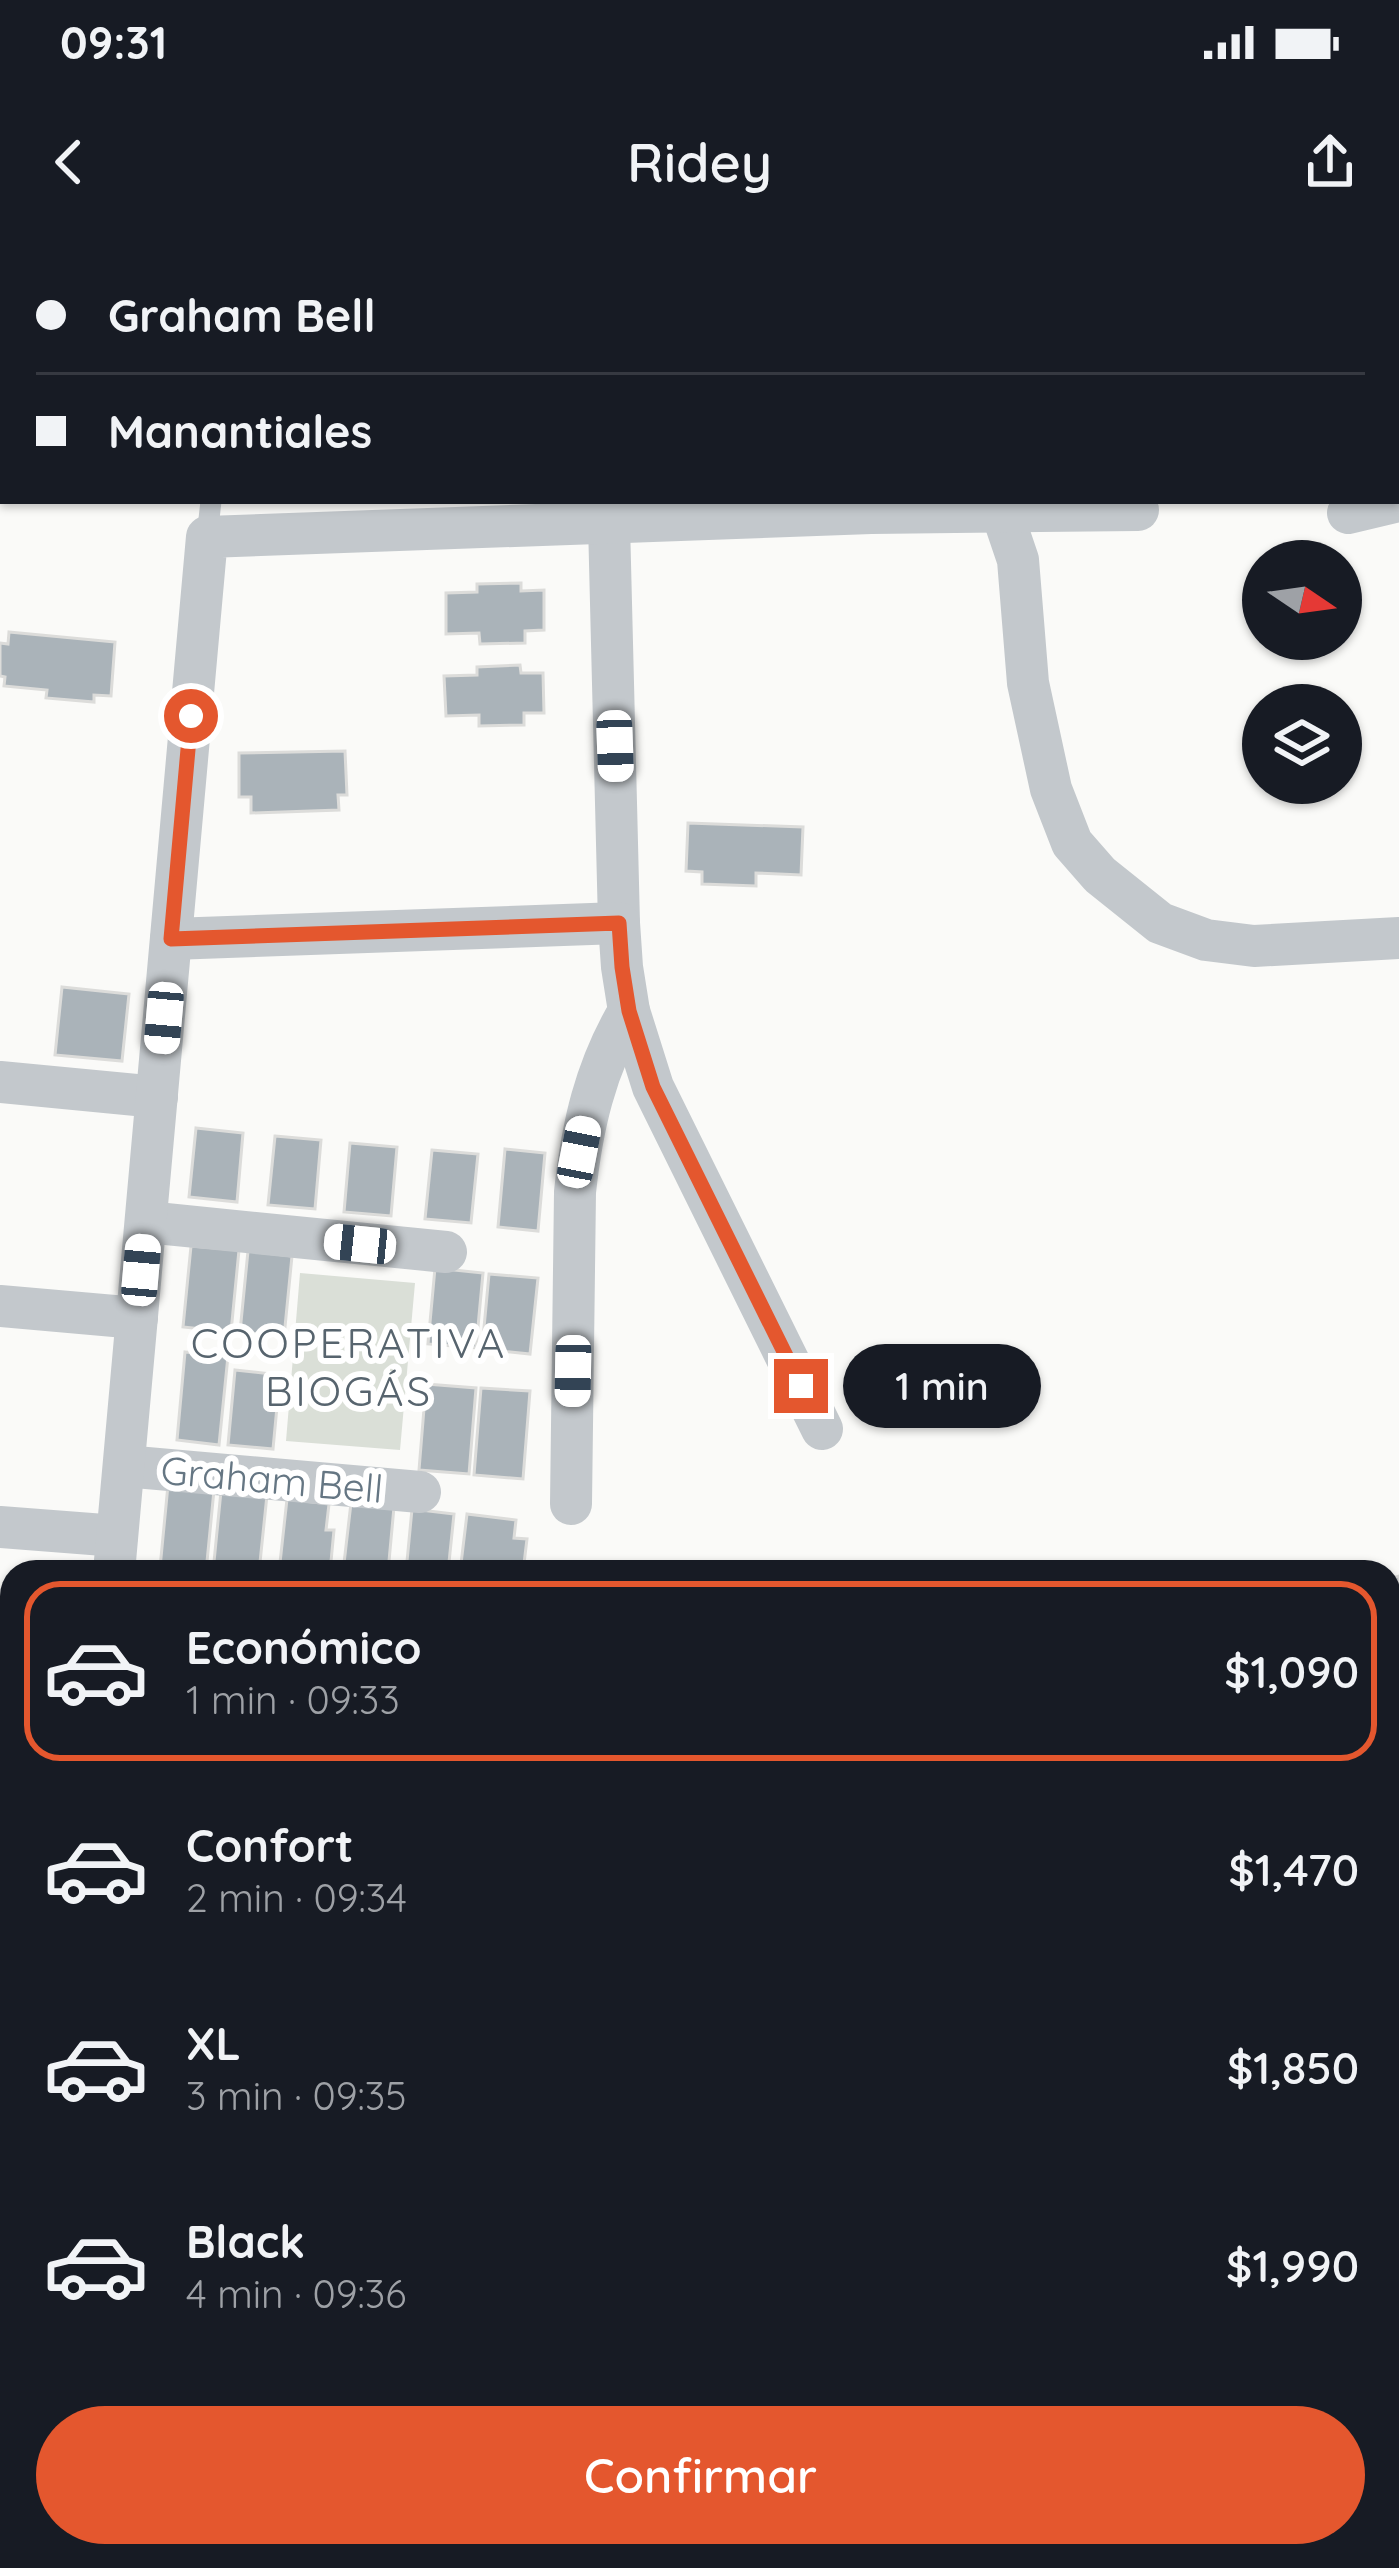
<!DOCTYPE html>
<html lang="es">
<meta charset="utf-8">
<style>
:root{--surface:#171b24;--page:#242831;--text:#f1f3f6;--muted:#9ea1a6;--line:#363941;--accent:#e4572e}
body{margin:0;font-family:Quicksand,sans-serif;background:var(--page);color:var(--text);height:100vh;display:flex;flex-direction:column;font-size:45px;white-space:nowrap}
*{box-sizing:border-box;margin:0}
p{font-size:39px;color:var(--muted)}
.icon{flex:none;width:66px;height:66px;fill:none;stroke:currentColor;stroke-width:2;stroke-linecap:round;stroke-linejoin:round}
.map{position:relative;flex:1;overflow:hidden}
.side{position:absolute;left:0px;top:1320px;width:1401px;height:1008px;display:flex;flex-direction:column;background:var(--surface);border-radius:36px 36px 0 0;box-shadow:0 3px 9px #0004}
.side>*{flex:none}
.hud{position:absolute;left:0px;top:0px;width:1401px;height:264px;box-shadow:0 3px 9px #0004;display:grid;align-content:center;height:264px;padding:0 36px;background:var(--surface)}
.needle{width:78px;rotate:103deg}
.fabs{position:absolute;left:1242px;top:300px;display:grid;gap:24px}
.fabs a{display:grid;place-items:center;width:120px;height:120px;border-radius:50%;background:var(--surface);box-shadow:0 3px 9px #0004;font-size:60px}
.end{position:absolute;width:54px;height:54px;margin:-27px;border:15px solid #e4572e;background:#fff;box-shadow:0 0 0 6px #fff}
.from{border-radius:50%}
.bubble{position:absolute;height:84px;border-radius:42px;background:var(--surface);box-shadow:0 3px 9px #0004;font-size:39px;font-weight:600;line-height:84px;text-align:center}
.car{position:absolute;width:36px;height:72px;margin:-36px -18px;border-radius:15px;box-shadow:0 0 9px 3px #0007;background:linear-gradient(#fff 24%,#345 0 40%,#fff 0 76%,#345 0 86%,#fff 0)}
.hud b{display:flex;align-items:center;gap:42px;height:114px;font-size:45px}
.hud b+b{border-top:3px solid var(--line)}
.hud i{width:30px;height:30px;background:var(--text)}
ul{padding:21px 0 0;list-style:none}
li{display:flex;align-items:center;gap:36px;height:180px;margin:0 24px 18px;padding:0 12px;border:6px solid transparent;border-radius:36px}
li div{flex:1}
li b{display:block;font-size:45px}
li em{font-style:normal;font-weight:600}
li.current{border-color:var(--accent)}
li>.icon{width:108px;height:108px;stroke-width:1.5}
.button{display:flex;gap:24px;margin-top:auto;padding:24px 36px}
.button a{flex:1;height:138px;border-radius:72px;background:var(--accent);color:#fff;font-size:48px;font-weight:600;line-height:138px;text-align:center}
.status{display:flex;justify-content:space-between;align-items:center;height:84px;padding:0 60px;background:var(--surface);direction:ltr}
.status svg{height:33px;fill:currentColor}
header{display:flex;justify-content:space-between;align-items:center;height:156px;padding:0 36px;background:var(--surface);font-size:54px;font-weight:600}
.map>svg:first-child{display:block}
.green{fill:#dadfd7}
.building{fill:#aab3b9;stroke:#dcdcda;stroke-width:3}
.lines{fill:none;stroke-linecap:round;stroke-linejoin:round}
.service{stroke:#c3c8cc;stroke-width:21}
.minor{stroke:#c3c8cc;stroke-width:42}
.route{stroke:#e4572e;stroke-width:15}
.labels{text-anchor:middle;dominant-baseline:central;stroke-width:12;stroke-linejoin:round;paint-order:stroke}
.street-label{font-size:39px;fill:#657683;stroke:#fff}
.neighbourhood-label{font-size:42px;letter-spacing:3px;fill:#57646e;stroke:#fff}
</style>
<div class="status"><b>09:31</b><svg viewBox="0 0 49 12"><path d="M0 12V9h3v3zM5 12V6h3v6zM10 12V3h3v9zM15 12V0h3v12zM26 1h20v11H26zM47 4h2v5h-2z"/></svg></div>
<header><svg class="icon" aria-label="back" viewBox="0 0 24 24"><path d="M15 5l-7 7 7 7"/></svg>Ridey<svg class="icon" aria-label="share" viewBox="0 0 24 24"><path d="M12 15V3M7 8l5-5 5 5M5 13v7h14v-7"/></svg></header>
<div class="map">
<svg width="1399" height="2328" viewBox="0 0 1399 2328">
<rect width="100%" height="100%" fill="#fafaf8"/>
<!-- green -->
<path class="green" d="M300,1033l115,10 -15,167 -114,-9z"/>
<!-- building -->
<g class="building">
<path d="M521,343v8l23,-1v40l-19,1v12l-45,1 -1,-11 -33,1v-41l31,-1v-8z"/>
<path d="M9,392l106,10 -4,54 -17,-1v7l-48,-4 1,-8 -43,-4 1,-9 -5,-1v-33l8,1z"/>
<path d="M520,425l1,8h22l1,40h-20v12l-45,1v-11l-33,1 -2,-40 33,-1v-8z"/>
<path d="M345,511l2,44h-9l1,15 -88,3v-16h-12v-44z"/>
<path d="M688,583l115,4 -2,48 -45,-2v13l-54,-2v-12l-16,-1z"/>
<path d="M62,747l67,7 -7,67 -67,-6z"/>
<path d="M196,888l47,5 -6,69 -48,-5z"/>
<path d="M275,896l46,4 -6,69 -47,-4z"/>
<path d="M350,903l47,4 -6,69 -47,-4z"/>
<path d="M505,909l40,4 -7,78 -40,-4z"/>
<path d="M432,910l46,4 -7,69 -46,-4z"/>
<path d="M191,1006l48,4 -8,82 -48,-5z"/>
<path d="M248,1011l44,5 -8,81 -44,-5z"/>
<path d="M435,1028l48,5 -7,75 -48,-4z"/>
<path d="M489,1034l49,4 -8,76 -48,-5z"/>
<path d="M185,1112l43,4 -9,89 -42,-5z"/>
<path d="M235,1130l45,5 -7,74 -45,-4z"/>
<path d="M426,1144l50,4 -7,86 -50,-4z"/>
<path d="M481,1148l49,3 -7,88 -49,-4z"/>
<path d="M168,1245l46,5 -8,82 -46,-4z"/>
<path d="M221,1251l46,4 -8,77h-46z"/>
<path d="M287,1259l42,5 -3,26h8l-4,42h-51z"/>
<path d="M351,1263l43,4 -6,65h-45z"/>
<path d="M412,1269l42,5 -6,58h-42z"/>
<path d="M467,1274l49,6 -2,18 13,1 -4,33h-63z"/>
<path d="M1399,1336v79l-10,2v-78z"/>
</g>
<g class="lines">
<!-- service -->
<g class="service">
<path d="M0,21h3"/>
<path d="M207,297l4,-36"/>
</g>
<!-- minor -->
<g class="minor">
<path d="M634,3v-3"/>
<path d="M962,3l1,-3"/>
<path d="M611,261l-2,22 10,400 3,44 7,44 24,76 169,342"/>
<path d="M998,261l20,59 10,123 23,106 21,54 28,32 60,48 46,17 48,6 145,-8"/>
<path d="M1348,273l51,-12"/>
<path d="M171,699l448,-16"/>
<path d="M0,842l157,15"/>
<path d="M146,982l300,30"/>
<path d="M0,1066l137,12"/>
<path d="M124,1226l296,26"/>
<path d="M571,1264l4,-312c7,-65 20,-124 54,-181"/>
<path d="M0,1287l117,9"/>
<path d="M114,1332l93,-1035 664,-24 267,-3"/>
<path d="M0,1509l12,1"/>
<path d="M0,1752l12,1"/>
</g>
</g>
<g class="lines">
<!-- route -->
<path class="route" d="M191,476l-20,223 448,-16 3,44 7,44 24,76 148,299"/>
</g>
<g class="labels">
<!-- street labels -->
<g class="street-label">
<text transform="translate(272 1239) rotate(5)">Graham Bell</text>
</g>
<!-- neighbourhood labels -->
<g class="neighbourhood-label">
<text x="349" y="1102">COOPERATIVA<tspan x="349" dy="48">BIOGÁS</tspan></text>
</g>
</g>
</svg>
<div class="fabs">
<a><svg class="needle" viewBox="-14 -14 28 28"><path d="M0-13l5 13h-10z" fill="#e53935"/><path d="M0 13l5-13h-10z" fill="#9ea1a6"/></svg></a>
<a><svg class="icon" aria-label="layers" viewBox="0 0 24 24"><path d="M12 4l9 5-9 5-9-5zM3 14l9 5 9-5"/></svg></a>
</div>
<i class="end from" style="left:191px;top:476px"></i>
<i class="end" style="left:801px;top:1146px"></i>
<div class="bubble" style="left:843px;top:1104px;width:198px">1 min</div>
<i class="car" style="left:615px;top:506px;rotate:178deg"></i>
<i class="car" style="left:164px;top:778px;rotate:185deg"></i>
<i class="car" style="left:579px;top:912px;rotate:11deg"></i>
<i class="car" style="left:360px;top:1004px;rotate:276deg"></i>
<i class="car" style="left:141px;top:1030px;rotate:5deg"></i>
<i class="car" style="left:573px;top:1131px;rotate:181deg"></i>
<div class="hud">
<b><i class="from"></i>Graham Bell</b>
<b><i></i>Manantiales</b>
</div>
<section class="side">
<ul>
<li class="current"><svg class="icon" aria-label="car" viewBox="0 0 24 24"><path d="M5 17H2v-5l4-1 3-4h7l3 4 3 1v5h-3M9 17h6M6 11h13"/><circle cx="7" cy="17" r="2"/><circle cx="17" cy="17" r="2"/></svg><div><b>Económico</b><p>1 min · 09:33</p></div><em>$1,090</em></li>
<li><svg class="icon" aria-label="car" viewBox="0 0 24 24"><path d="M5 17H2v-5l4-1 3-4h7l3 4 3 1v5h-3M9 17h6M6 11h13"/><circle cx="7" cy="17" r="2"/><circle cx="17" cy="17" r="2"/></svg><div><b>Confort</b><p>2 min · 09:34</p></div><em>$1,470</em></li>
<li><svg class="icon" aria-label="car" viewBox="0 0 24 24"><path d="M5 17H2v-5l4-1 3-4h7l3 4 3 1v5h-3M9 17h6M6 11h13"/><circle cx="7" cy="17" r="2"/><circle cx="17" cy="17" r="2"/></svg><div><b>XL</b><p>3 min · 09:35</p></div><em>$1,850</em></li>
<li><svg class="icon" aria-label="car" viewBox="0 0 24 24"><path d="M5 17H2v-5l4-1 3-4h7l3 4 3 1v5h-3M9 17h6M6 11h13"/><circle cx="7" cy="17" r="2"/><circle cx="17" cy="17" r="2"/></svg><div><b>Black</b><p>4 min · 09:36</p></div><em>$1,990</em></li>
</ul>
<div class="button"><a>Confirmar</a></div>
</section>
</div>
